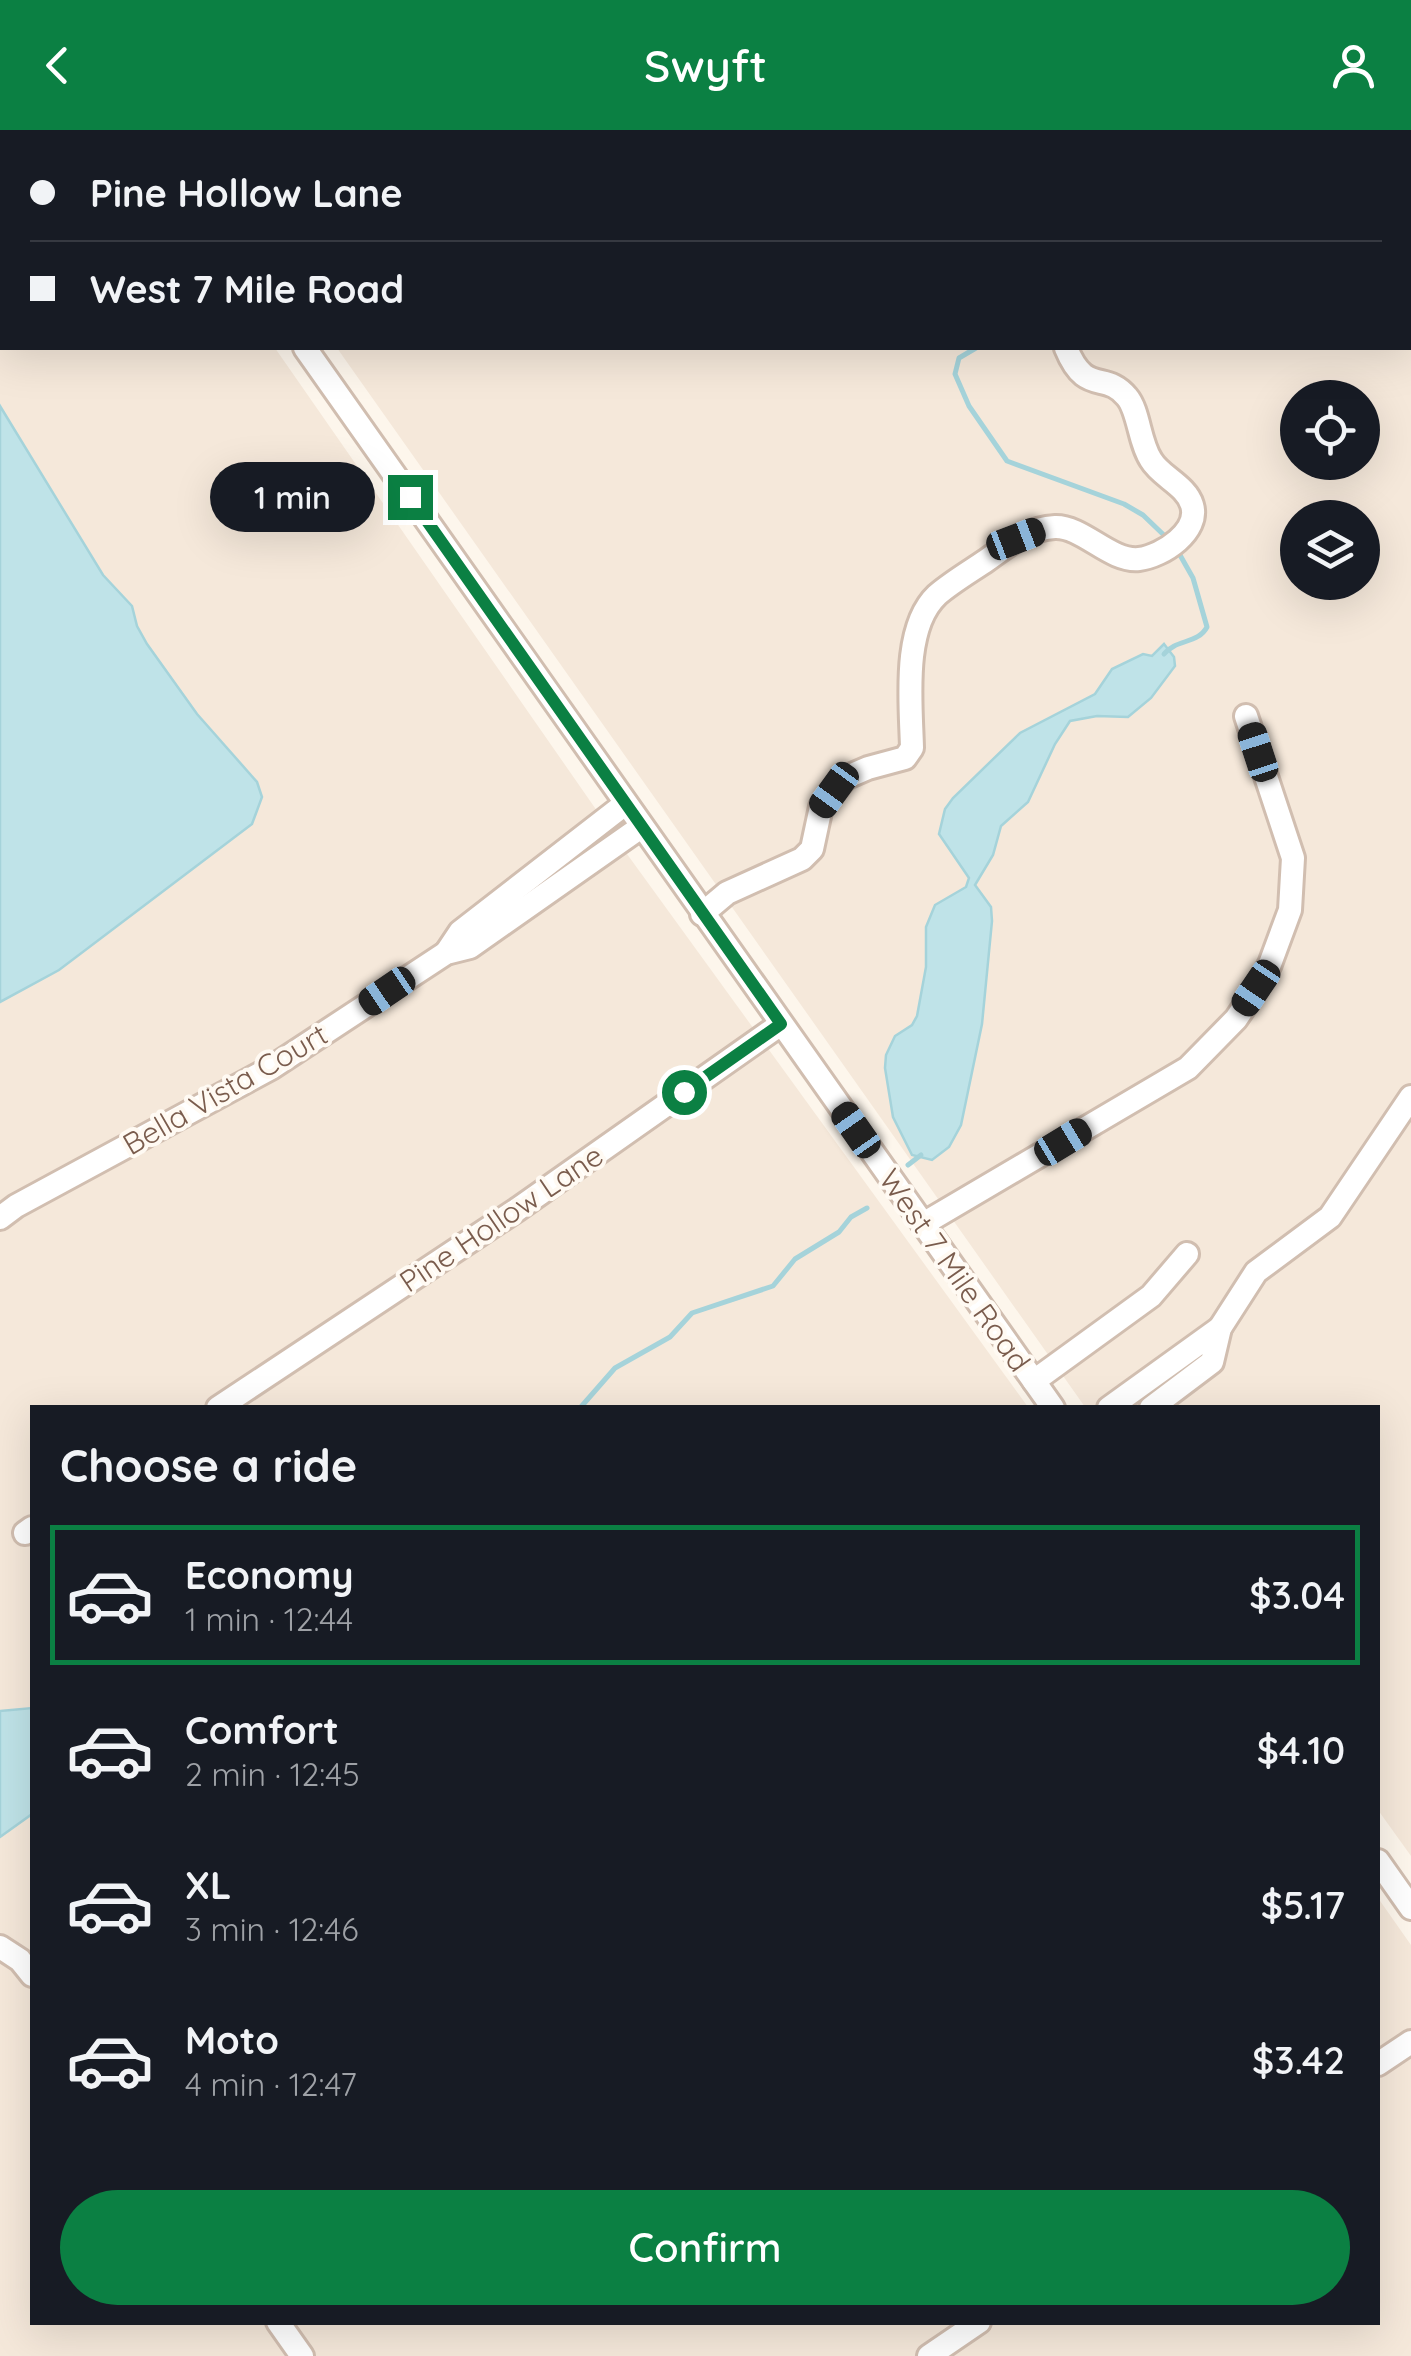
<!DOCTYPE html>
<meta charset="utf-8">
<style>
:root{--surface:#171b24;--page:#242831;--text:#f1f3f6;--muted:#9ea1a6;--line:#363941;--accent:#0b8043}
body{margin:0;font-family:Quicksand,sans-serif;background:var(--page);color:var(--text);height:100vh;display:flex;flex-direction:column;font-size:38px;white-space:nowrap}
*{box-sizing:border-box;margin:0}
p{font-size:32px;color:var(--muted)}
.icon{flex:none;width:55px;height:55px;fill:none;stroke:currentColor;stroke-width:2;stroke-linecap:round;stroke-linejoin:round}
.map{position:relative;flex:1;overflow:hidden}
.details{position:absolute;left:30px;top:1275px;width:1350px;height:920px;display:flex;flex-direction:column;background:var(--surface);border-radius:0px;box-shadow:0 10px 40px #0002}
.details>*{flex:none}
.guide{position:absolute;left:0px;top:0px;width:1412px;height:220px;box-shadow:0 10px 40px #0002;display:grid;align-content:center;height:220px;padding:0 30px;background:var(--surface)}
.fabs{position:absolute;left:1280px;top:250px;display:grid;gap:20px}
.fabs a{display:grid;place-items:center;width:100px;height:100px;border-radius:50%;background:var(--surface);box-shadow:0 10px 40px #0002;font-size:50px}
.end{position:absolute;width:45px;height:45px;margin:-22px;border:12px solid #0b8043;background:#fff;box-shadow:0 0 0 5px #fff}
.from{border-radius:50%}
.bubble{position:absolute;height:70px;border-radius:35px;background:var(--surface);box-shadow:0 10px 40px #0002;font-size:32px;font-weight:600;line-height:70px;text-align:center}
.car{position:absolute;width:30px;height:60px;margin:-30px -15px;border-radius:12px;box-shadow:0 0 8px 2px #0007;background:linear-gradient(#222 24%,#8ab4d8 0 40%,#222 0 76%,#8ab4d8 0 86%,#222 0)}
.guide b{display:flex;align-items:center;gap:35px;height:95px;font-size:38px}
.guide b+b{border-top:2px solid var(--line)}
.guide i{width:25px;height:25px;background:var(--text)}
ul{padding:0;list-style:none}
li{display:flex;align-items:center;gap:30px;height:140px;margin:0 20px 15px;padding:0 10px;border:5px solid transparent;border-radius:0px}
li div{flex:1}
li b{display:block;font-size:38px}
li em{font-style:normal;font-weight:600}
li.on{border-color:var(--accent)}
li>.icon{width:90px;height:90px;stroke-width:1.5}
h2{padding:0 30px;font-size:45px;line-height:120px}
.action{display:flex;gap:20px;margin-top:auto;padding:20px 30px}
.action a{flex:1;height:115px;border-radius:60px;background:var(--accent);color:#fff;font-size:40px;font-weight:600;line-height:115px;text-align:center}
header{display:flex;justify-content:space-between;align-items:center;height:130px;padding:0 30px;background:var(--accent);color:#fff;font-size:45px;font-weight:600}
.map>svg:first-child{display:block}
.residential{fill:#f5e8da;fill-rule:evenodd}
.water{fill:#bfe3e8;stroke:#a5d3da;stroke-width:2.5}
.lines{fill:none;stroke-linecap:round;stroke-linejoin:round}
.stream{stroke:#a5d3da;stroke-width:5}
.minor-casing{stroke:#d1beb0;stroke-width:28}
.minor{stroke:#fff;stroke-width:22}
.route{stroke:#0b8043;stroke-width:12}
.labels{text-anchor:middle;dominant-baseline:central;stroke-width:8;stroke-linejoin:round;paint-order:stroke}
.street-label{font-size:30px;fill:#7a5c4d;stroke:#fffaf3}
</style>
<header><svg class="icon" aria-label="back" viewBox="0 0 24 24"><path d="M15 5l-7 7 7 7"/></svg>Swyft<svg class="icon" aria-label="person" viewBox="0 0 24 24"><circle cx="12" cy="8" r="4"/><path d="M4 21q1-7 8-7t8 7"/></svg></header>
<div class="map">
<svg width="1411" height="2226" viewBox="0 0 1411 2226">
<rect width="100%" height="100%" fill="#fdf6ec"/>
<!-- residential -->
<g class="residential">
<path d="M0,0l125,2h-123v216h273l352,506 401,553 -996,1v914h1346v-424l33,47v411h-1411z"/>
<path d="M184,0h1227v1726l-33,-46v-402l-293,-1 -748,-1059h1073v-216zM1298,268h64v64h-64zM1298,388h64v64h-64z"/>
</g>
<!-- water -->
<g class="water">
<path d="M0,276l103,169 29,31 5,20 10,18 50,70 60,68 5,15 -10,27 -193,146 -59,32z"/>
<path d="M1164,514l10,13 1,9 -24,32 -23,19 -31,-1 -27,5 -15,23 -27,58 -27,24 -8,29 -18,30 16,22 1,14 -10,103 -21,101 -12,22 -17,13 -20,-5 -19,-38 -8,-49 1,-13 9,-19 17,-11 5,-9 9,-49v-40l9,-22 31,-18 3,-9 -30,-44 6,-25 8,-11 67,-65 75,-39 17,-25 31,-15 9,2z"/>
<path d="M32,1578v106l-32,23v-126z"/>
</g>
<g class="lines">
<!-- stream -->
<g class="stream">
<path d="M1044,2v-2"/>
<path d="M976,218l-17,10 -4,16 14,32 38,55 117,43 19,11 26,25"/>
<path d="M1164,524c12,-15 34,-10 43,-27l-14,-49 -17,-30"/>
<path d="M908,1035l13,-10"/>
<path d="M580,1278l35,-40 55,-31 22,-24 81,-27 22,-27 44,-27 12,-15 16,-9"/>
</g>
<!-- minor casing -->
<g class="minor-casing">
<g id="minor">
<path d="M153,0l1,2"/>
<path d="M1103,2l3,-2"/>
<path d="M305,218l748,1060"/>
<path d="M702,784l25,-21 75,-34 10,-10 9,-42 24,-29 23,-10 37,-10 7,-10c-1,-44 -10,-120 25,-153 15,-13 34,-24 50,-35 21,-15 41,-32 68,-33 28,-1 55,35 84,32 24,-3 61,-28 53,-54 -6,-20 -31,-28 -41,-45 -12,-18 -12,-49 -24,-63 -22,-27 -41,0 -61,-49"/>
<path d="M446,823l14,-21 165,-128"/>
<path d="M0,1088l16,-12 255,-138 175,-115 24,-6 171,-120"/>
<path d="M923,1094l265,-156 48,-49 21,-31 13,-24 20,-54 3,-52 -47,-142"/>
<path d="M1034,1251l117,-85 36,-42"/>
<path d="M218,1278l300,-199 263,-185"/>
<path d="M1109,1278l111,-80"/>
<path d="M1151,1278l61,-46 8,-34 36,-56 74,-55 81,-120"/>
<path d="M25,1403l7,-5"/>
<path d="M1378,1731l33,47"/>
<path d="M0,1817l20,13 12,15"/>
<path d="M1378,1934l33,-22"/>
<path d="M278,2192l24,34"/>
<path d="M929,2226l50,-34"/>
</g>
</g>
<!-- minor -->
<use href="#minor" class="minor"/>
</g>
<g class="lines">
<!-- route -->
<path class="route" d="M410,367l371,527 -97,68"/>
</g>
<g class="labels">
<!-- street labels -->
<g class="street-label">
<text transform="translate(225 959) rotate(-30)">Bella Vista Court</text>
<text transform="translate(501 1088) rotate(-34)">Pine Hollow Lane</text>
<text transform="translate(955 1140) rotate(55)">West 7 Mile Road</text>
</g>
</g>
</svg>
<div class="fabs">
<a><svg class="icon" aria-label="locate" viewBox="0 0 24 24"><circle cx="12" cy="12" r="6"/><path d="M12 2v4M12 18v4M2 12h4M18 12h4"/></svg></a>
<a><svg class="icon" aria-label="layers" viewBox="0 0 24 24"><path d="M12 4l9 5-9 5-9-5zM3 14l9 5 9-5"/></svg></a>
</div>
<i class="end from" style="left:684px;top:962px"></i>
<i class="end" style="left:410px;top:367px"></i>
<div class="bubble" style="left:210px;top:332px;width:165px">1 min</div>
<i class="car" style="left:1016px;top:409px;rotate:69deg"></i>
<i class="car" style="left:1258px;top:622px;rotate:342deg"></i>
<i class="car" style="left:834px;top:660px;rotate:216deg"></i>
<i class="car" style="left:1256px;top:858px;rotate:214deg"></i>
<i class="car" style="left:387px;top:861px;rotate:236deg"></i>
<i class="car" style="left:856px;top:1000px;rotate:325deg"></i>
<i class="car" style="left:1063px;top:1012px;rotate:59deg"></i>
<div class="guide">
<b><i class="from"></i>Pine Hollow Lane</b>
<b><i></i>West 7 Mile Road</b>
</div>
<section class="details">
<h2>Choose a ride</h2>
<ul>
<li class="on"><svg class="icon" aria-label="car" viewBox="0 0 24 24"><path d="M5 17H2v-5l4-1 3-4h7l3 4 3 1v5h-3M9 17h6M6 11h13"/><circle cx="7" cy="17" r="2"/><circle cx="17" cy="17" r="2"/></svg><div><b>Economy</b><p>1 min · 12:44</p></div><em>$3.04</em></li>
<li><svg class="icon" aria-label="car" viewBox="0 0 24 24"><path d="M5 17H2v-5l4-1 3-4h7l3 4 3 1v5h-3M9 17h6M6 11h13"/><circle cx="7" cy="17" r="2"/><circle cx="17" cy="17" r="2"/></svg><div><b>Comfort</b><p>2 min · 12:45</p></div><em>$4.10</em></li>
<li><svg class="icon" aria-label="car" viewBox="0 0 24 24"><path d="M5 17H2v-5l4-1 3-4h7l3 4 3 1v5h-3M9 17h6M6 11h13"/><circle cx="7" cy="17" r="2"/><circle cx="17" cy="17" r="2"/></svg><div><b>XL</b><p>3 min · 12:46</p></div><em>$5.17</em></li>
<li><svg class="icon" aria-label="car" viewBox="0 0 24 24"><path d="M5 17H2v-5l4-1 3-4h7l3 4 3 1v5h-3M9 17h6M6 11h13"/><circle cx="7" cy="17" r="2"/><circle cx="17" cy="17" r="2"/></svg><div><b>Moto</b><p>4 min · 12:47</p></div><em>$3.42</em></li>
</ul>
<div class="action"><a>Confirm</a></div>
</section>
</div>
